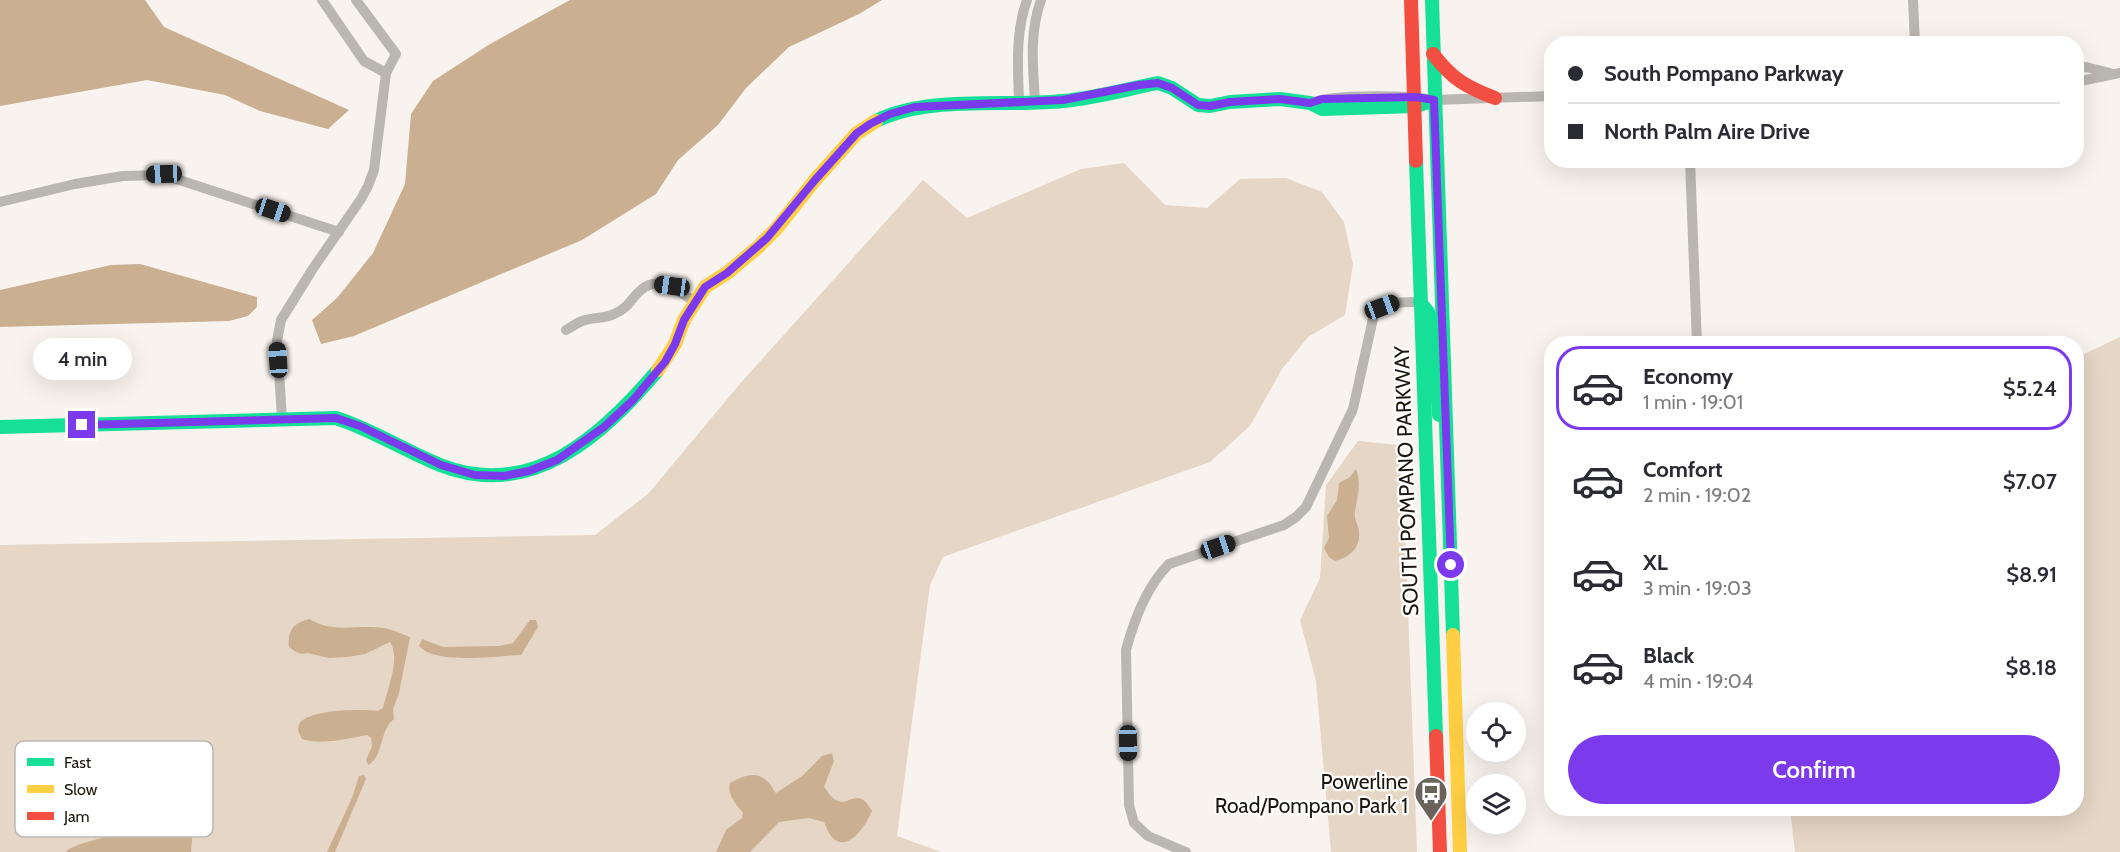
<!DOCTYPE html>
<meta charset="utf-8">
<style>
:root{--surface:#fff;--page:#f7f7f7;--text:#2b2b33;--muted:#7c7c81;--line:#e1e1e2;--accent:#7c3aed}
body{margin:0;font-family:Cabin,sans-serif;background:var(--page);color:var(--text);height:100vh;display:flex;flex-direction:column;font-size:22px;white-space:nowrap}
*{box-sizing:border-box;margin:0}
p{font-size:20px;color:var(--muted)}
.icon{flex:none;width:33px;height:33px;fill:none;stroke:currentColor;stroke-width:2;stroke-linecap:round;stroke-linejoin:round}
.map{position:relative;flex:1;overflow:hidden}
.drawer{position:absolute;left:1544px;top:336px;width:540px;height:480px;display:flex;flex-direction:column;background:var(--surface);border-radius:24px;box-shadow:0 6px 24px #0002}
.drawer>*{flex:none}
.banner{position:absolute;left:1544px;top:36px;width:540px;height:132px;border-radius:24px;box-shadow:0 6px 24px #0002;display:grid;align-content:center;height:132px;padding:0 24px;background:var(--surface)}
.controls{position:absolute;left:1466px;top:702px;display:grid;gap:12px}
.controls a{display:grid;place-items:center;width:60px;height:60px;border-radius:50%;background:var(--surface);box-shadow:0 6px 24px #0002;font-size:30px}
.end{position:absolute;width:27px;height:27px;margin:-14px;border:8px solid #7c3aed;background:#fff;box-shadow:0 0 0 3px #fff}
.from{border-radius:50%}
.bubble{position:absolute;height:42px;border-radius:21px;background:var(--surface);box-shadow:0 6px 24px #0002;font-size:20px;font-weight:600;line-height:42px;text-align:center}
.car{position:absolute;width:18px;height:36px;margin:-18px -9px;border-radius:8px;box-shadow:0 0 4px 2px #0007;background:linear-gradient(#222 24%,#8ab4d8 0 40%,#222 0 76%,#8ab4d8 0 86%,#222 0)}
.banner b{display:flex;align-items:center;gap:21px;height:57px;font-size:22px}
.banner b+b{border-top:2px solid var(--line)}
.banner i{width:15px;height:15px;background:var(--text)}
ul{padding:10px 0 0;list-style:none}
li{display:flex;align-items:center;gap:18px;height:84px;margin:0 12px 9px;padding:0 12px;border:3px solid transparent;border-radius:24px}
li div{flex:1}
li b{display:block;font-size:22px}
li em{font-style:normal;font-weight:600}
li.current{border-color:var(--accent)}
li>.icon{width:54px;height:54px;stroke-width:1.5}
.cta{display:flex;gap:12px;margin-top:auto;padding:12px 24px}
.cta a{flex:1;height:69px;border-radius:36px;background:var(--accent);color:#fff;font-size:24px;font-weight:600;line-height:69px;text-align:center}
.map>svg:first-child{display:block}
.green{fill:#e5d6c5}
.water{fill:#caaf91}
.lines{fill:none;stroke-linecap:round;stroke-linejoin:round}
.street{stroke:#bab7b2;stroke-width:10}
.fast{stroke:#16e098;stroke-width:14}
.slow{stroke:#ffcf43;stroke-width:14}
.jam{stroke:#f24e42;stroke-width:14}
.route{stroke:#7c3aed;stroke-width:8}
.labels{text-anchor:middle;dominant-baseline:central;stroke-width:4.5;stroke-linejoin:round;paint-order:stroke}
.street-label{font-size:21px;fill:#1d160e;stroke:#fff}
.poi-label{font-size:21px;fill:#1d160e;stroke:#fff;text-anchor:end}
.key{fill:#fff;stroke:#bbb9b7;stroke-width:1.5}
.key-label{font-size:16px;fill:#1d160e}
</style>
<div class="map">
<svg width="2120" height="852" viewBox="0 0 2120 852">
<rect width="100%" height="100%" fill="#f8f3ee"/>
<!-- green -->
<g class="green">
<path d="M1124,163l41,42 42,3 33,-29 46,-1 36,14 22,30 9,42 -8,51 -37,22 -26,32 -32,57 -40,36 -267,95 -13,28 -33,251 44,16h-941v-307l595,-10 53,-41 90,-108 185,-206 44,38 114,-49z"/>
<path d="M2120,337v515h-325l-5,-43 286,-1v-450z"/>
<path d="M1358,441l40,4 7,83 12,324h-86l-15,-171 -16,-61 20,-42 6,-93z"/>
</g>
<!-- water -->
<g class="water">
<path d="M0,0h145l19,27 185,83 -21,19 -68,-18 -35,-16 -78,-15 -147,26z"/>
<path d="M570,0h312l-23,14 -70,33 -43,41 -28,37 -40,35 -22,34 -74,46 -228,96 -33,8 -9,-24 25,-22 36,-45 32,-69 6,-70 22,-33 57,-37z"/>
<path d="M140,264l117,33v10l-9,9 -19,5 -229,6v-37l111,-25z"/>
<path d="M1356,469c6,16 1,27 -1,43 -1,5 1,9 3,14 5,19 -6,31 -23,35l-6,-4 -5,-9 5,-10 -2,-22 10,-16 2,-17 11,-6z"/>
<path d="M309,619c27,15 45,5 74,9 9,1 18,6 27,9l-11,56 -6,16 1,10c-15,11 -10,38 -26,46l-2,-5 6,-14 -1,-8 -4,-3c-21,4 -45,10 -65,4 -2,-5 -6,-9 -3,-14 6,-16 64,-16 79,-14l5,-3c4,-18 18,-50 7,-66l-25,12 -18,3 -18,1 -21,-5 -6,1 -6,-2 -7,-5c-2,-17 5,-24 20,-28z"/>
<path d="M530,620h6l2,7 -17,28c-25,1 -85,10 -102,-9l3,-7 21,8 56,-1 14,-3z"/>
<path d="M832,753l2,8 -10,26c4,5 8,12 14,14 12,5 20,-15 34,10 -5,12 -22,41 -38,28 -5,-4 -7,-11 -10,-17l-15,-4 -30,4 -29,30h-34l10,-22 16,-12 1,-5c-7,-9 -16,-18 -13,-30 12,-7 26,-13 37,-2 4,3 5,8 9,12l26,-17 20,-20z"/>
<path d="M364,775l2,4 -31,73h-8l25,-54 7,-22z"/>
<path d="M158,826l35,2 -2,24h-126c13,-12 74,-21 93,-26z"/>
</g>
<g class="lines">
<!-- street -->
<g class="street">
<path d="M322,0l42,61 22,12"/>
<path d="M1913,0l2,44"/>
<path d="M2076,68l10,-1 24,6"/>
<path d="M2076,82l44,-9"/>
<path d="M1019,102c-1,-35 -4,-69 8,-102"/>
<path d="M1035,102c-2,-35 -6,-69 6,-102"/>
<path d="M1310,103c24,-9 98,-8 124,-3l117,-4"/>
<path d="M1690,160l7,184"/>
<path d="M0,202l75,-18 48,-8 41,-1 175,57"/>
<path d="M566,330c5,-3 11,-7 16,-9 11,-4 22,-2 32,-7 16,-7 16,-15 27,-24 18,-16 39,2 54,12"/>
<path d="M282,418l-5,-77 4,-21 31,-50 49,-71 7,-13 6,-16 12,-97 10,-19 -40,-54"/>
<path d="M1186,852l-38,-16 -14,-13 -5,-18 -3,-155c8,-30 21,-64 43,-86l115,-39 12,-8 10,-10 47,-98 21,-95c14,-13 29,-12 46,-12"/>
</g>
<!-- fast -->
<g class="fast">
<path d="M1432,0l21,635"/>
<path d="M876,121c52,-26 128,-14 187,-20 32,-3 64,-12 95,-18l14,5 26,17 12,1 20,-4 50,-3 30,4 12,6 94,-3 18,-6"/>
<path d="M1416,161l20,575"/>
<path d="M1420,302l8,10 5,13 6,90"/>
<path d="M0,427l336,-9c37,12 69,33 104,47 92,36 162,-29 218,-95"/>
</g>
<!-- slow -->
<g class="slow">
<path d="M658,370l17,-26 9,-24 21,-33 22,-14 30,-25 20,-20 38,-48 42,-47 19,-12"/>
<path d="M1453,635l7,217"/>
</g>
<!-- jam -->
<g class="jam">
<path d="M1411,0l5,161"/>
<path d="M1433,54c19,25 33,33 62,44"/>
<path d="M1436,736l4,116"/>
</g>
</g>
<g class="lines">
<!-- route -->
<path class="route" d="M82,425l254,-7 24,8 81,39 34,10 29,1 25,-5 28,-11 47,-33 29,-27 32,-38 10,-18 9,-24 21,-33 22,-14 40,-35 48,-58 42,-47 13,-9 20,-10 25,-7 148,-7 76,-15 19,-2 14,5 26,17 12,1 20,-4 50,-3 30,4 12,-4 94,-2 18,3 17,465"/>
</g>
<!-- icons -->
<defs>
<g id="bus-pin" transform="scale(1.725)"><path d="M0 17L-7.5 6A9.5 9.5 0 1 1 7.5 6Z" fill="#6a635c" stroke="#fff"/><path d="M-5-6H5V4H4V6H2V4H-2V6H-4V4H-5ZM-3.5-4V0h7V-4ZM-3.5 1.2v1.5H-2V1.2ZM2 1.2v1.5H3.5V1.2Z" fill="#fff"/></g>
</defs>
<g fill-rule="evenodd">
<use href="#bus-pin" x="1431" y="793"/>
</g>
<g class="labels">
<!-- street labels -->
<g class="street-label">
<text transform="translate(1406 481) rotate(-92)">SOUTH POMPANO PARKWAY</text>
</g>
<!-- poi labels -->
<g class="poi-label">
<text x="1408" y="781">Powerline<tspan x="1408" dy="24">Road/Pompano Park 1</tspan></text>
</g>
</g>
<!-- legend -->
<rect x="15" y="741" width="198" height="96" rx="9" class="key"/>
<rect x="27" y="758" width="27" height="8" fill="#16e098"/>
<rect x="27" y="785" width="27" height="8" fill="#ffcf43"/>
<rect x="27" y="812" width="27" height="8" fill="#f24e42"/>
<g class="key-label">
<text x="64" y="768">Fast</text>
<text x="64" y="795">Slow</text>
<text x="64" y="822">Jam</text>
</g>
</svg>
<div class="controls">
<a><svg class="icon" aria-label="locate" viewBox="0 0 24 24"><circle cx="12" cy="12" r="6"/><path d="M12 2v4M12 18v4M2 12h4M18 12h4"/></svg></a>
<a><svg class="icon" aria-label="layers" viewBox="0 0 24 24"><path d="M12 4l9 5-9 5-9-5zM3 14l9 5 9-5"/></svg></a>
</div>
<i class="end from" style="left:1451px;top:565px"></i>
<i class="end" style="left:82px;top:425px"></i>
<div class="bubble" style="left:33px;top:338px;width:99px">4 min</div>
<i class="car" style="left:164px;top:174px;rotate:268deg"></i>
<i class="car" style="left:273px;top:210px;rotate:108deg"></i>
<i class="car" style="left:672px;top:286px;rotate:278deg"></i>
<i class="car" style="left:1382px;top:307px;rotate:70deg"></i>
<i class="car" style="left:278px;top:360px;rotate:356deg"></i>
<i class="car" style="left:1218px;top:547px;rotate:71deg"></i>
<i class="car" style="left:1128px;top:743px;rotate:179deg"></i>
<div class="banner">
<b><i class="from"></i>South Pompano Parkway</b>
<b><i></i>North Palm Aire Drive</b>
</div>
<section class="drawer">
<ul>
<li class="current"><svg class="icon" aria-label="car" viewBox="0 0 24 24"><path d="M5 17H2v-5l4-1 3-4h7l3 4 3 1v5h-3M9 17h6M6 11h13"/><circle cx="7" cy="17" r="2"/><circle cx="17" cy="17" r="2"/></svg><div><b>Economy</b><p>1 min · 19:01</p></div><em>$5.24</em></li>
<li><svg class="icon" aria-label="car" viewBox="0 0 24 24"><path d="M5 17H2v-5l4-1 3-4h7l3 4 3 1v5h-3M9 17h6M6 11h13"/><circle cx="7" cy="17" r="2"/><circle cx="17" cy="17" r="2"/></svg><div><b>Comfort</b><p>2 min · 19:02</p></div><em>$7.07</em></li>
<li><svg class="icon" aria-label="car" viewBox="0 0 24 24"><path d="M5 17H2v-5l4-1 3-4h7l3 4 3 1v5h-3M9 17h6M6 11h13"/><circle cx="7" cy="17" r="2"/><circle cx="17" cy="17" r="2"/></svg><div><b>XL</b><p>3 min · 19:03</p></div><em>$8.91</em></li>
<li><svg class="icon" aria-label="car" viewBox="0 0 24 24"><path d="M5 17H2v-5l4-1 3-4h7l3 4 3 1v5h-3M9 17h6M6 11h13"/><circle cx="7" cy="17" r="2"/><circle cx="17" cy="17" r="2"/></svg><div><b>Black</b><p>4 min · 19:04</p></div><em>$8.18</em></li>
</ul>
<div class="cta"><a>Confirm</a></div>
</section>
</div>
